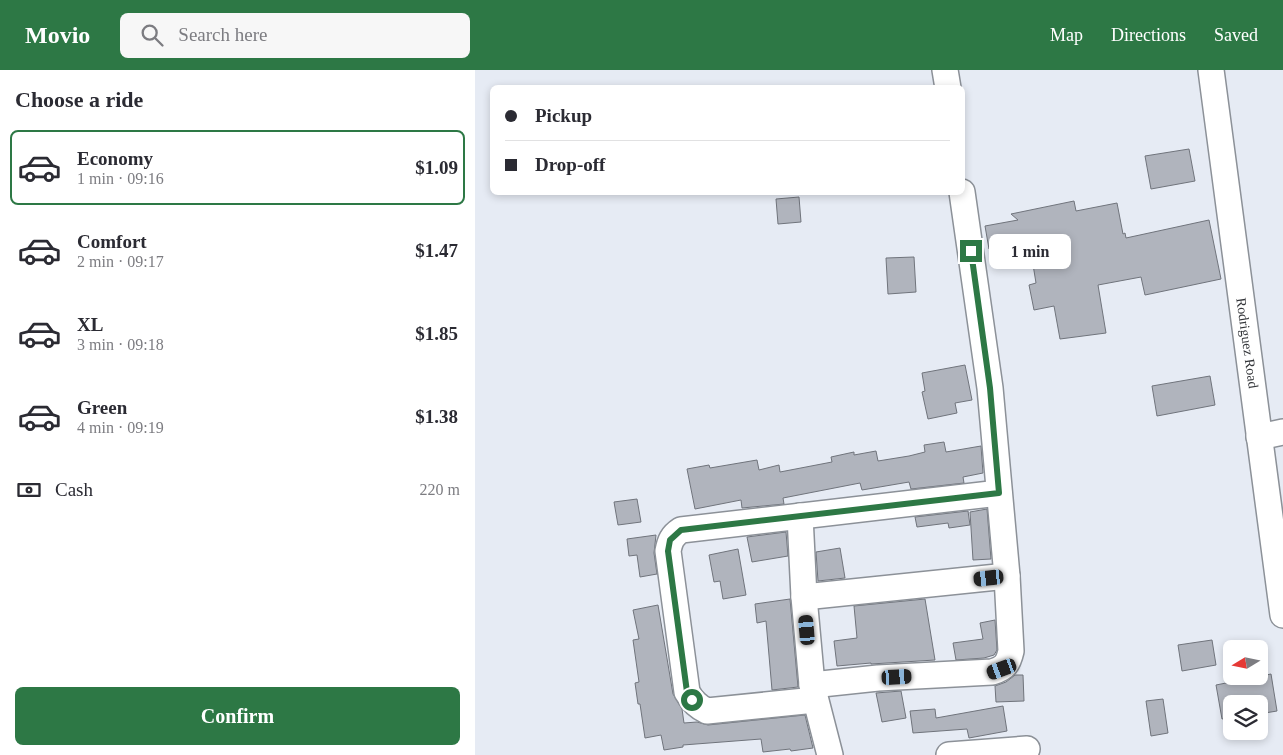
<!DOCTYPE html>
<meta charset="utf-8">
<style>
:root{--surface:#fff;--page:#f7f7f7;--text:#2b2b33;--muted:#7c7c81;--line:#e1e1e2;--accent:#2d7845}
body{margin:0;font-family:Georgia,serif;background:var(--page);color:var(--text);height:100vh;display:flex;flex-direction:column;font-size:19px;white-space:nowrap}
*{box-sizing:border-box;margin:0}
p{font-size:16px;color:var(--muted)}
.icon{flex:none;width:28px;height:28px;fill:none;stroke:currentColor;stroke-width:2;stroke-linecap:round;stroke-linejoin:round}
.map{position:relative;flex:1;overflow:hidden}
.side{display:flex;flex-direction:column;background:var(--surface);width:475px}
.side>*{flex:none}
.guide{position:absolute;left:15px;top:15px;width:475px;height:110px;border-radius:8px;box-shadow:0 2px 8px #0003;display:grid;align-content:center;height:110px;padding:0 15px;background:var(--surface)}
.needle{width:32px;rotate:260deg}
.controls{position:absolute;left:748px;top:570px;display:grid;gap:10px}
.controls a{display:grid;place-items:center;width:45px;height:45px;border-radius:8px;background:var(--surface);box-shadow:0 2px 8px #0003;font-size:25px}
.end{position:absolute;width:22px;height:22px;margin:-11px;border:6px solid #2d7845;background:#fff;box-shadow:0 0 0 2px #fff}
.from{border-radius:50%}
.bubble{position:absolute;height:35px;border-radius:8px;background:var(--surface);box-shadow:0 2px 8px #0003;font-size:16px;font-weight:700;line-height:35px;text-align:center}
.car{position:absolute;width:15px;height:30px;margin:-15px -8px;border-radius:6px;box-shadow:0 0 4px 1px #0007;background:linear-gradient(#222 24%,#8ab4d8 0 40%,#222 0 76%,#8ab4d8 0 86%,#222 0)}
.guide b{display:flex;align-items:center;gap:18px;height:48px;font-size:19px}
.guide b+b{border-top:1px solid var(--line)}
.guide i{width:12px;height:12px;background:var(--text)}
ul{padding:0;list-style:none}
li{display:flex;align-items:center;gap:15px;height:75px;margin:0 10px 8px;padding:0 5px;border:2px solid transparent;border-radius:8px}
li div{flex:1}
li b{display:block;font-size:19px}
li em{font-style:normal;font-weight:700}
li.active{border-color:var(--accent)}
li>.icon{width:45px;height:45px;stroke-width:1.5}
h2{padding:0 15px;font-size:22px;line-height:60px}
.pay{display:flex;align-items:center;gap:12px;height:55px;padding:0 15px;font-size:19px}
.pay p{margin-inline-start:auto}
.primary-button{display:flex;gap:10px;margin-top:auto;padding:10px 15px}
.primary-button a{flex:1;height:58px;border-radius:8px;background:var(--accent);color:#fff;font-size:20px;font-weight:700;line-height:58px;text-align:center}
header{display:flex;align-items:center;gap:30px;box-sizing:border-box;height:70px;padding:0 25px;background:var(--accent);color:#fff}
header strong{font-size:24px}
nav{display:flex;gap:28px;margin-inline-start:auto;font-size:18px}
.search{width:350px;height:45px;background:var(--page);display:flex;align-items:center;gap:12px;box-sizing:border-box;padding:0 18px;border-radius:8px;color:var(--muted);font-size:19px}
main{display:flex;flex:1;min-height:0}
.map>svg:first-child{display:block}
.building{fill:#b0b4bd;stroke:#70747c}
.lines{fill:none;stroke-linecap:round;stroke-linejoin:round}
.street-casing{stroke:#8c9198;stroke-width:28}
.street{stroke:#fff;stroke-width:25}
.route{stroke:#2d7845;stroke-width:6}
.labels{text-anchor:middle;dominant-baseline:central;stroke-width:4;stroke-linejoin:round;paint-order:stroke}
.street-label{font-size:14px;fill:#34363a;stroke:#fff}
</style>
<header>
<strong>Movio</strong>
<div class="search"><svg class="icon" aria-label="search" viewBox="0 0 24 24"><circle cx="10" cy="10" r="6"/><path d="M15 15l6 6"/></svg>Search here</div>
<nav><a>Map</a><a>Directions</a><a>Saved</a></nav>
</header>
<main>
<section class="side">
<h2>Choose a ride</h2>
<ul>
<li class="active"><svg class="icon" aria-label="car" viewBox="0 0 24 24"><path d="M5 17H2v-5l4-1 3-4h7l3 4 3 1v5h-3M9 17h6M6 11h13"/><circle cx="7" cy="17" r="2"/><circle cx="17" cy="17" r="2"/></svg><div><b>Economy</b><p>1 min · 09:16</p></div><em>$1.09</em></li>
<li><svg class="icon" aria-label="car" viewBox="0 0 24 24"><path d="M5 17H2v-5l4-1 3-4h7l3 4 3 1v5h-3M9 17h6M6 11h13"/><circle cx="7" cy="17" r="2"/><circle cx="17" cy="17" r="2"/></svg><div><b>Comfort</b><p>2 min · 09:17</p></div><em>$1.47</em></li>
<li><svg class="icon" aria-label="car" viewBox="0 0 24 24"><path d="M5 17H2v-5l4-1 3-4h7l3 4 3 1v5h-3M9 17h6M6 11h13"/><circle cx="7" cy="17" r="2"/><circle cx="17" cy="17" r="2"/></svg><div><b>XL</b><p>3 min · 09:18</p></div><em>$1.85</em></li>
<li><svg class="icon" aria-label="car" viewBox="0 0 24 24"><path d="M5 17H2v-5l4-1 3-4h7l3 4 3 1v5h-3M9 17h6M6 11h13"/><circle cx="7" cy="17" r="2"/><circle cx="17" cy="17" r="2"/></svg><div><b>Green</b><p>4 min · 09:19</p></div><em>$1.38</em></li>
</ul>
<div class="pay"><svg class="icon" aria-label="cash" viewBox="0 0 24 24"><path d="M3 7h18v10H3z"/><circle cx="12" cy="12" r="2"/></svg>Cash<p>220 m</p></div>
<div class="primary-button"><a>Confirm</a></div>
</section>
<div class="map">
<svg width="808" height="685" viewBox="0 0 808 685">
<rect width="100%" height="100%" fill="#e6ebf4"/>
<!-- building -->
<g class="building">
<path d="M714,79l6,32 -44,8 -6,-33z"/>
<path d="M324,127l2,25 -23,2 -2,-25z"/>
<path d="M599,131l2,10 41,-8 6,31 2,-1 1,5 83,-18 12,59 -76,16 -4,-18 -43,8 8,48 -46,6 -6,-33 -20,4 -5,-25 7,-2 -6,-37 -18,4 -1,-5 -22,4 -4,-23 33,-6 -7,-6z"/>
<path d="M439,187l2,35 -28,2 -2,-36z"/>
<path d="M490,295l7,35 -17,3 2,10 -29,6 -6,-27 3,-1 -3,-18z"/>
<path d="M735,306l5,29 -58,11 -5,-30z"/>
<path d="M469,372l2,10 35,-6 2,27 -20,4 1,6 -53,6 -2,-7 -47,8 -2,-7 -77,15 1,6 -42,4 -1,-8 -46,9 -8,-40 22,-4 1,3 47,-8 2,10 20,-5 1,7 52,-10 -1,-5 23,-5v3l22,-4 2,10 31,-5 16,-4 -1,-7z"/>
<path d="M162,429l4,23 -23,3 -4,-23z"/>
<path d="M512,439l4,50 -18,1 -3,-48z"/>
<path d="M493,441l2,14 -21,3 -1,-5 -31,4 -2,-10z"/>
<path d="M311,462l2,24 -36,6 -5,-25z"/>
<path d="M181,465l-2,18 3,21 -17,3 -3,-22 -8,1 -2,-17z"/>
<path d="M365,478l5,30 -27,3 -2,-29z"/>
<path d="M263,479l8,46 -23,4 -3,-18 -6,1 -5,-27z"/>
<path d="M315,529l8,88 -26,3 -6,-69 -9,2 -2,-19z"/>
<path d="M450,529l10,61 -64,4v-1l-34,3 -3,-25 23,-3 -3,-32z"/>
<path d="M183,535l15,89 9,15 2,14 13,-1 11,3 97,-10 8,33 -22,3 -1,-2 -27,3 -2,-13 -78,6v2l-19,3 -3,-15 -16,3 -5,-34h-2l-3,-21 4,-1 -6,-42 6,-1 -6,-29z"/>
<path d="M520,550l2,30 -3,5 -10,3 -28,2 -3,-17 30,-4 -3,-16z"/>
<path d="M737,570l4,25 -34,6 -4,-26z"/>
<path d="M796,604l6,37 -18,3v-10h-28v13l-9,2 -6,-34z"/>
<path d="M540,605h8l1,26 -28,1 -1,-16 11,-4z"/>
<path d="M426,621l5,27 -24,4 -6,-29z"/>
<path d="M688,629l5,34 -17,3 -5,-35z"/>
<path d="M528,636l4,25 -38,7 -2,-9 -54,4 -3,-22 25,-2 1,9z"/>
</g>
<g class="lines">
<!-- street casing -->
<g class="street-casing">
<g id="street">
<path d="M470,0l3,18"/>
<path d="M736,0l72,545"/>
<path d="M784,367l24,-5"/>
<path d="M325,446l4,81 8,88 18,70"/>
<path d="M329,527l203,-21"/>
<path d="M337,615l66,-7 114,-6c13,-4 16,-8 19,-21l-4,-75 -17,-188 -28,-196"/>
<path d="M340,630l-108,11c-9,-4 -15,-10 -20,-19l-19,-141c2,-10 4,-15 13,-21l318,-37"/>
<path d="M474,685l78,-6"/>
</g>
</g>
<!-- street -->
<use href="#street" class="street"/>
</g>
<g class="lines">
<!-- route -->
<path class="route" d="M217,630l-5,-8 -19,-141 2,-11 11,-10 318,-37 -9,-105 -19,-137"/>
</g>
<g class="labels">
<!-- street labels -->
<g class="street-label">
<text transform="translate(772 273) rotate(82)">Rodriguez Road</text>
</g>
</g>
</svg>
<div class="controls">
<a><svg class="needle" viewBox="-14 -14 28 28"><path d="M0-13l5 13h-10z" fill="#e53935"/><path d="M0 13l5-13h-10z" fill="#7c7c81"/></svg></a>
<a><svg class="icon" aria-label="layers" viewBox="0 0 24 24"><path d="M12 4l9 5-9 5-9-5zM3 14l9 5 9-5"/></svg></a>
</div>
<i class="end from" style="left:217px;top:630px"></i>
<i class="end" style="left:496px;top:181px"></i>
<div class="bubble" style="left:514px;top:164px;width:82px">1 min</div>
<i class="car" style="left:514px;top:508px;rotate:264deg"></i>
<i class="car" style="left:332px;top:560px;rotate:355deg"></i>
<i class="car" style="left:527px;top:599px;rotate:250deg"></i>
<i class="car" style="left:422px;top:607px;rotate:87deg"></i>
<div class="guide">
<b><i class="from"></i>Pickup</b>
<b><i></i>Drop-off</b>
</div>
</div>
</main>
